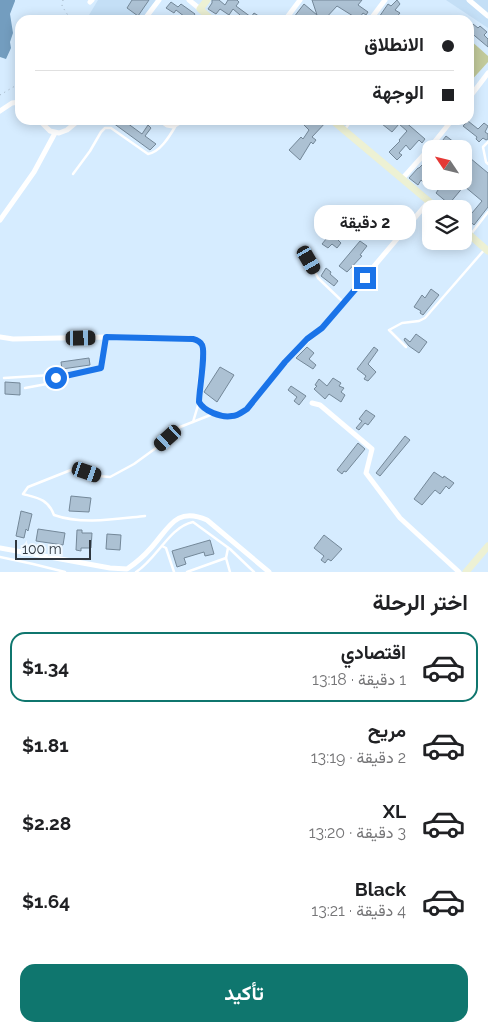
<!DOCTYPE html>
<html lang="ar">
<meta charset="utf-8">
<style>
:root{--surface:#fff;--page:#f6f6f6;--text:#202124;--muted:#757577;--line:#e0e0e0;--accent:#0f766e}
body{margin:0;font-family:Raleway,Vazirmatn,sans-serif;background:var(--page);color:var(--text);direction:rtl;height:100vh;display:flex;flex-direction:column;font-size:19px;white-space:nowrap}
*{box-sizing:border-box;margin:0}
p{font-size:16px;color:var(--muted)}
.icon{flex:none;width:28px;height:28px;fill:none;stroke:currentColor;stroke-width:2;stroke-linecap:round;stroke-linejoin:round}
.map{position:relative;height:572px;overflow:hidden;direction:ltr}
.side{display:flex;flex-direction:column;background:var(--surface);flex:1}
.side>*{flex:none}
.top-card{position:absolute;left:15px;top:15px;width:459px;height:110px;border-radius:15px;box-shadow:0 2px 12px #0003;direction:rtl;display:grid;align-content:center;height:110px;padding:0 20px;background:var(--surface)}
.needle{width:32px;rotate:305deg}
.fabs{position:absolute;left:422px;top:140px;display:grid;gap:10px}
.fabs a{display:grid;place-items:center;width:50px;height:50px;border-radius:10px;background:var(--surface);box-shadow:0 2px 12px #0003;font-size:25px}
.scale{position:absolute;left:15px;bottom:12px;width:76px;box-sizing:border-box;padding-left:5px;border:2px solid #2f373f;border-top:0;font-size:14px;line-height:18px;white-space:nowrap;color:#2f373f;-webkit-text-stroke:4px #eff8ff;paint-order:stroke}
.end{position:absolute;width:22px;height:22px;margin:-11px;border:6px solid #1a73e8;background:#fff;box-shadow:0 0 0 2px #fff}
.from{border-radius:50%}
.bubble{position:absolute;height:35px;border-radius:15px;background:var(--surface);box-shadow:0 2px 12px #0003;font-size:16px;font-weight:700;line-height:35px;text-align:center;direction:rtl}
.car{position:absolute;width:15px;height:30px;margin:-15px -8px;border-radius:6px;box-shadow:0 0 4px 1px #0007;background:linear-gradient(#222 24%,#8ab4d8 0 40%,#222 0 76%,#8ab4d8 0 86%,#222 0)}
.top-card b{display:flex;align-items:center;gap:18px;height:48px;font-size:19px}
.top-card b+b{border-top:1px solid var(--line)}
.top-card i{width:12px;height:12px;background:var(--text)}
ul{padding:0;list-style:none}
li{display:flex;align-items:center;gap:15px;height:70px;margin:0 10px 8px;padding:0 10px;border:2px solid transparent;border-radius:15px}
li div{flex:1}
li b{display:block;font-size:19px}
li em{font-style:normal;font-weight:700}
li.current{border-color:var(--accent)}
li>.icon{width:45px;height:45px;stroke-width:1.5}
h2{padding:0 20px;font-size:22px;line-height:60px}
.action{display:flex;gap:10px;margin-top:auto;padding:10px 20px}
.action a{flex:1;height:58px;border-radius:15px;background:var(--accent);color:#fff;font-size:20px;font-weight:700;line-height:58px;text-align:center}
.map>svg:first-child{display:block}
.built{fill:#c4dff6}
.green{fill:#c2ca9b}
.water{fill:#739dbf}
.building{fill:#acc1d3;stroke:#748899}
.lines{fill:none;stroke-linecap:round;stroke-linejoin:round}
.path{stroke:#a0b1c0;stroke-width:1;stroke-dasharray:1 4;stroke-linecap:butt}
.service{stroke:#fff;stroke-width:2.5}
.minor{stroke:#fff;stroke-width:5}
.secondary{stroke:#edf1d4;stroke-width:7}
.route{stroke:#1a73e8;stroke-width:6}
</style>
<div class="map">
<svg width="488" height="572" viewBox="0 0 488 572">
<rect width="100%" height="100%" fill="#d6ecff"/>
<!-- built -->
<g class="built">
<path d="M98,0h58l-15,20h-55z"/>
<path d="M446,0h42v28z"/>
</g>
<!-- green -->
<path class="green" d="M469,39l19,17v6l-19,21z"/>
<!-- water -->
<path class="water" d="M0,0h15v1l-5,13 3,19 -3,9 1,6 -5,11 -6,-2z"/>
<!-- building -->
<g class="building">
<path d="M132,0h17l-11,16 -11,-8z"/>
<path d="M212,0h7l6,5 3,-5h9l2,2 -3,4 15,11 3,-4 11,7h-29l4,-5 -7,-6 -4,6 -9,-6 -4,5 -8,-5 4,-6z"/>
<path d="M312,0h50l-4,5 10,7 -2,3 -3,-2 -5,7h-8l3,-4 -16,-10 -13,14h-27l-3,-3 10,-13 13,11z"/>
<path d="M397,0l3,4 -5,6 5,3 -6,7h-17l11,-16 3,2z"/>
<path d="M171,2l7,5 3,-3 14,10 -2,3 4,3h-8l-13,-10 -2,3 -8,-5z"/>
<path d="M473,24l5,4 2,-2 7,6 -3,3 4,4v8l-19,-16z"/>
<path d="M109,120h14l19,14 6,-9 3,3 -6,8 11,8 -6,6z"/>
<path d="M299,120h11l4,3 3,-3 10,1 -15,16 4,3 -3,4 -2,-2 -11,18 -11,-10 12,-13 2,2 6,-9z"/>
<path d="M377,120h26l22,19 -3,4 -3,-3 -9,10 -4,-5 -7,8 3,2 -5,5 -8,-8 11,-11 -1,-1 8,-9 -8,-7 -7,8z"/>
<path d="M468,121l10,8 6,-6 4,3 -3,6 3,2v5l-2,1 -3,-2 -4,4 -3,-3 1,-2 -14,-11z"/>
<path d="M446,136l17,13h-27z"/>
<path d="M470,158l18,15v34l-14,18 -7,-6 15,-18 -18,-15 -15,18 -13,-11 5,-7 -7,-5h19l4,3 2,-3h5v-6l6,-8 -4,-4z"/>
<path d="M427,162l4,3v17l-4,4 -6,-6 -3,5 -9,-7 9,-10h1l3,-3 2,2z"/>
<path d="M334,211l17,12 4,7 -4,4 -4,-6 -2,3 -2,-2 -7,9 5,5 -4,5 -5,-4 -4,4 -6,-4 9,-11 -10,-10 3,-3 2,1z"/>
<path d="M360,241l7,5 -7,9 2,1 -15,16 -8,-6z"/>
<path d="M326,268l5,4 -1,2 8,7 -4,5 -13,-10z"/>
<path d="M431,289l8,6 -16,20 -3,-2 1,-2 -7,-4 8,-12 3,3z"/>
<path d="M416,334l11,8 -8,11 -10,-7 -5,-6 1,-2 5,4z"/>
<path d="M307,347l7,6 -5,6 7,6 -3,4 -17,-11z"/>
<path d="M374,347l4,3 -10,14 8,8 -8,9 -4,-2 2,-3 -9,-7z"/>
<path d="M89,358l1,7 -28,4 -1,-7z"/>
<path d="M220,367l14,8 -17,27 -13,-10z"/>
<path d="M333,378l8,5 -2,3 5,2 -3,4 4,3 -4,7 -12,-8 -4,5 -11,-10 3,-3 -2,-1 4,-6 8,7z"/>
<path d="M5,382l15,1v12l-15,-1z"/>
<path d="M291,386l15,10 -7,9 -5,-4 3,-4 -9,-7z"/>
<path d="M366,410l9,6 -7,9 -3,-2 -6,7 -3,-2 6,-7 -3,-2z"/>
<path d="M405,436l5,4 -30,36 -4,-3z"/>
<path d="M358,443l7,6 -19,23 -2,-1 -2,3 -5,-4z"/>
<path d="M434,472l9,6 1,-2 10,7 -5,6 -3,-3 -6,8 -5,-4 -13,15 -8,-6z"/>
<path d="M71,496l20,2 -2,14 -20,-1z"/>
<path d="M21,511l11,3 -4,17 -2,-2 -2,9 -8,-2z"/>
<path d="M38,529l27,4 -2,12 -27,-4z"/>
<path d="M77,530h5v3h10l-1,15h-10v3l-5,-1z"/>
<path d="M107,534l14,1 -1,15 -14,-1z"/>
<path d="M324,535l18,14 -11,12 -3,-2 -3,4 -4,-3 3,-4 -10,-8z"/>
<path d="M210,540l4,14 -9,2 -1,-4 -20,6 2,6 -9,3 -5,-16z"/>
</g>
<g class="lines">
<!-- path -->
<g class="path">
<path d="M63,0l-1,6 9,14"/>
<path d="M0,95l20,-12"/>
</g>
<!-- service -->
<g class="service">
<path d="M345,129l7,-9"/>
<path d="M488,142l-5,5 3,15 2,2"/>
<path d="M73,174l17,-23 11,-19 4,-4h6l37,26c12,-2 21,-17 27,-27"/>
<path d="M471,234l17,-22"/>
<path d="M309,260l9,18 25,24"/>
<path d="M406,347l-17,-17 13,-7 17,-2 6,-3 60,-69"/>
<path d="M4,378l47,-3 5,2 45,-9 5,-31"/>
<path d="M25,388l27,-5 4,-6"/>
<path d="M193,422l6,-20"/>
<path d="M145,516c-29,3 -63,9 -91,-1 -6,-16 -16,-17 -31,-21l5,-7 48,-19 22,8 12,1 24,-13 22,-16 24,-21 33,-13"/>
<path d="M162,546l4,2 8,24"/>
<path d="M228,548l-2,10 4,14"/>
<path d="M0,557l33,7 32,8"/>
<path d="M136,572c21,-13 33,-45 57,-50l37,27 24,23"/>
<path d="M187,572l39,-14"/>
</g>
<!-- minor -->
<g class="minor">
<path d="M189,0l11,9"/>
<path d="M469,0l19,16"/>
<path d="M90,2l2,-2"/>
<path d="M144,20l15,-20"/>
<path d="M285,20l15,-20"/>
<path d="M370,20l15,-20"/>
<path d="M469,98l19,-25"/>
<path d="M0,111l12,-8 8,-1"/>
<path d="M39,120l11,11 9,2 8,-3 12,-10"/>
<path d="M160,120l7,5 6,1 10,-6"/>
<path d="M402,179l26,-29 24,-30"/>
<path d="M0,220l34,-48 21,-39"/>
<path d="M0,337l13,2 93,-2 82,1 11,3 4,5 1,10 -4,24 -1,22c5,9 22,16 33,14 6,0 10,-4 15,-7 24,-29 45,-58 75,-81l107,-127"/>
<path d="M312,403l8,2 52,44 -6,24 34,45 59,54"/>
<path d="M0,548l110,20 17,1c9,-6 17,-13 24,-21 18,-20 25,-42 56,-28l62,52"/>
</g>
<!-- secondary -->
<g class="secondary">
<path d="M207,0l-7,9 12,11"/>
<path d="M332,120l106,89"/>
<path d="M464,230l24,21"/>
<path d="M466,572l22,-26"/>
</g>
</g>
<g class="lines">
<!-- route -->
<path class="route" d="M56,378l45,-10 5,-31 87,2c4,1 7,2 9,6 4,7 -3,46 -3,57 5,9 22,16 33,14 6,0 10,-4 15,-7l38,-47 22,-23 15,-11 43,-50"/>
</g>
</svg>
<div class="fabs">
<a><svg class="needle" viewBox="-14 -14 28 28"><path d="M0-13l5 13h-10z" fill="#e53935"/><path d="M0 13l5-13h-10z" fill="#757577"/></svg></a>
<a><svg class="icon" aria-label="layers" viewBox="0 0 24 24"><path d="M12 4l9 5-9 5-9-5zM3 14l9 5 9-5"/></svg></a>
</div>
<div class="scale">100 m</div>
<i class="end from" style="left:56px;top:378px"></i>
<i class="end" style="left:365px;top:278px"></i>
<div class="bubble" style="left:314px;top:205px;width:102px">2 دقيقة</div>
<i class="car" style="left:309px;top:260px;rotate:150deg"></i>
<i class="car" style="left:81px;top:338px;rotate:89deg"></i>
<i class="car" style="left:168px;top:438px;rotate:228deg"></i>
<i class="car" style="left:87px;top:472px;rotate:109deg"></i>
<div class="top-card">
<b><i class="from"></i>الانطلاق</b>
<b><i></i>الوجهة</b>
</div>
</div>
<section class="side">
<h2>اختر الرحلة</h2>
<ul>
<li class="current"><svg class="icon" aria-label="car" viewBox="0 0 24 24"><path d="M5 17H2v-5l4-1 3-4h7l3 4 3 1v5h-3M9 17h6M6 11h13"/><circle cx="7" cy="17" r="2"/><circle cx="17" cy="17" r="2"/></svg><div><b>اقتصادي</b><p>1 دقيقة · 13:18</p></div><em>$1.34</em></li>
<li><svg class="icon" aria-label="car" viewBox="0 0 24 24"><path d="M5 17H2v-5l4-1 3-4h7l3 4 3 1v5h-3M9 17h6M6 11h13"/><circle cx="7" cy="17" r="2"/><circle cx="17" cy="17" r="2"/></svg><div><b>مريح</b><p>2 دقيقة · 13:19</p></div><em>$1.81</em></li>
<li><svg class="icon" aria-label="car" viewBox="0 0 24 24"><path d="M5 17H2v-5l4-1 3-4h7l3 4 3 1v5h-3M9 17h6M6 11h13"/><circle cx="7" cy="17" r="2"/><circle cx="17" cy="17" r="2"/></svg><div><b>XL</b><p>3 دقيقة · 13:20</p></div><em>$2.28</em></li>
<li><svg class="icon" aria-label="car" viewBox="0 0 24 24"><path d="M5 17H2v-5l4-1 3-4h7l3 4 3 1v5h-3M9 17h6M6 11h13"/><circle cx="7" cy="17" r="2"/><circle cx="17" cy="17" r="2"/></svg><div><b>Black</b><p>4 دقيقة · 13:21</p></div><em>$1.64</em></li>
</ul>
<div class="action"><a>تأكيد</a></div>
</section>
